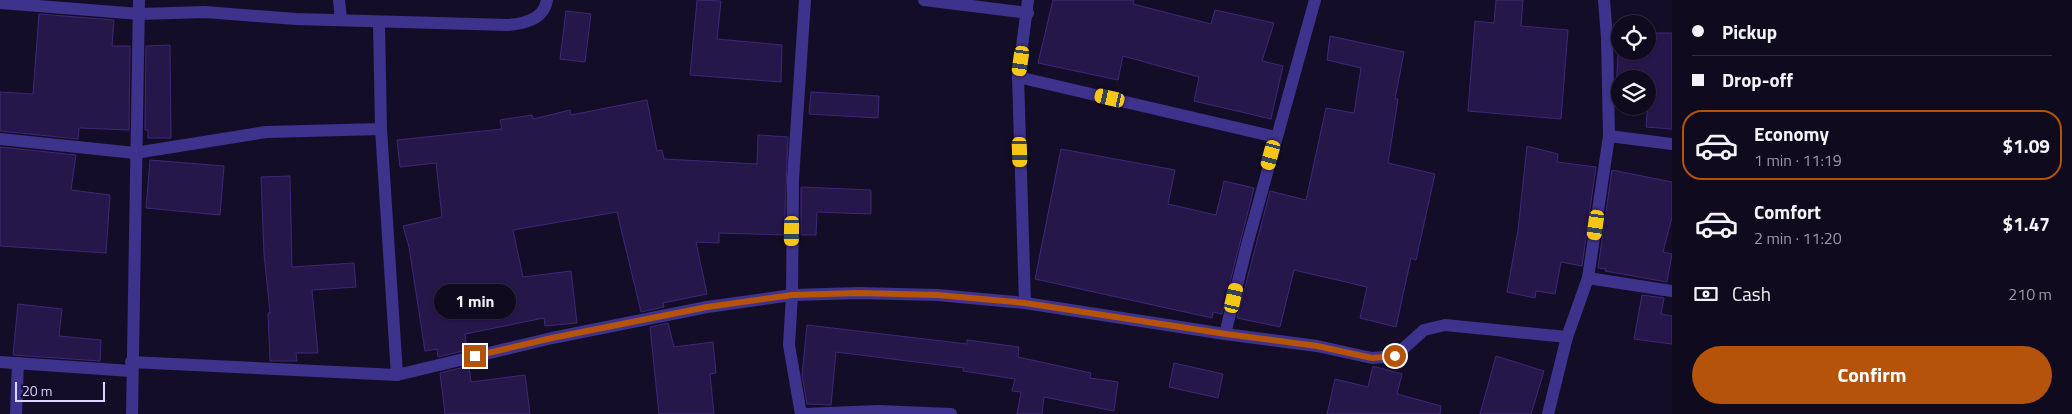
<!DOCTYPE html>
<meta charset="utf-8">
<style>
:root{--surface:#0f0a1e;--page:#1d182b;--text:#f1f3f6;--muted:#9b9aa4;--line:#2f2b3c;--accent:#b45309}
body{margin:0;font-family:"Titillium Web",sans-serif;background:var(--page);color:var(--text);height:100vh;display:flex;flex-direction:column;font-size:19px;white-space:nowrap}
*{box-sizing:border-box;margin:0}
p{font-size:16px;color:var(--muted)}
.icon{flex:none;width:28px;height:28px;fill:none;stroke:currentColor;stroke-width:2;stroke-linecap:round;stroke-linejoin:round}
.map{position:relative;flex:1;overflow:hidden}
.drawer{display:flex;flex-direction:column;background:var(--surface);width:400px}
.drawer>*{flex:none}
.banner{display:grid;align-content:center;height:110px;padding:0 20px;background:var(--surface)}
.tools{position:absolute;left:1611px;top:15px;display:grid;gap:10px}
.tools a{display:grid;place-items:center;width:45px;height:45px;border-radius:50%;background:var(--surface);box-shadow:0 1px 4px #0004,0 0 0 1px var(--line);font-size:25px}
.scale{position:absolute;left:15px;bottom:12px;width:90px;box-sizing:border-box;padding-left:5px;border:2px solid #ddd4ff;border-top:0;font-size:14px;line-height:18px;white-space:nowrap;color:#ddd4ff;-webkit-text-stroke:4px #140d28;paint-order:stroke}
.end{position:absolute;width:22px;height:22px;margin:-11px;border:6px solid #b45309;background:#fff;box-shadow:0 0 0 2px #fff}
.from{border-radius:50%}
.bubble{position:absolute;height:35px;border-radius:18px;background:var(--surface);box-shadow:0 1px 4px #0004,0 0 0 1px var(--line);font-size:16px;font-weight:700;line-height:35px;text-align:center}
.car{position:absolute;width:15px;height:30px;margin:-15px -8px;border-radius:6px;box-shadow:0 0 4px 1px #0007;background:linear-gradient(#f5c518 24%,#345 0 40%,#f5c518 0 76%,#345 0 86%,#f5c518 0)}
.banner b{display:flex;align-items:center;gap:18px;height:48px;font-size:19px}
.banner b+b{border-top:1px solid var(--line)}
.banner i{width:12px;height:12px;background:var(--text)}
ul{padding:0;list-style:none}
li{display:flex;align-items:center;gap:15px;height:70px;margin:0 10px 8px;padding:0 10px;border:2px solid transparent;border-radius:20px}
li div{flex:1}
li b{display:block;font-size:19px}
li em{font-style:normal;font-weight:700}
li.current{border-color:var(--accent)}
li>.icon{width:45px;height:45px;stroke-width:1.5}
.pay{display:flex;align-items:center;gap:12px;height:55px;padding:0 20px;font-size:19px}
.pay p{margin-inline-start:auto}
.cta{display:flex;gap:10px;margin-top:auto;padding:10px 20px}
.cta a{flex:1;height:58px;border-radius:30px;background:var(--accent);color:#fff;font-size:20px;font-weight:700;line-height:58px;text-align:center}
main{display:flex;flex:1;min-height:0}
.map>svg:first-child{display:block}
.building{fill:#26174b;stroke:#3e2779}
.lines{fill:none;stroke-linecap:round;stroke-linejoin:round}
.street{stroke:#3e338c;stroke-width:12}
.route{stroke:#b45309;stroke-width:6}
</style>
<main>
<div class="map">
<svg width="1672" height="414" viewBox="0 0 1672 414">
<rect width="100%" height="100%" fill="#140d28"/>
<!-- building -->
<g class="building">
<path d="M697,0l24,1 -4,38 65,6 -1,37 -91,-7z"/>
<path d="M1053,0h81l-1,4 78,20 4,-14 59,13 -12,38 21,5 -12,53 -77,-18 5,-24 -76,-21 -5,24 -80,-17z"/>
<path d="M1496,0h27l-2,26 47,4 -7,89 -93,-8 7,-90 19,2z"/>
<path d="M566,11l25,3 -6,48 -25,-3z"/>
<path d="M39,14l75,6 -2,26h18l-1,84 -50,-2 -1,11 -78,-8v-39l33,2z"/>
<path d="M1654,33h18v96l-26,-2 3,-36 -1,-1v-11h-28v9h-4l3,-48 1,11h28v-8h6z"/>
<path d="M1330,36l74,16 -9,47h3l-10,64 47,11 -19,86 -5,-2 -15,69 -36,-9 7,-31 -73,-17 -14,57 -43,-9 33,-127 36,9 20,-92 28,5 7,-45 -34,-8z"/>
<path d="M170,45l1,93h-23v-8h-3l1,-84z"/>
<path d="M811,92l68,4 -1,22 -69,-4z"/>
<path d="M647,100l10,51 5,-1 2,9 93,5 1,-29 30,2 -4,98 -65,-2v10l-23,-1 11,52 -44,9 1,4 -23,5 -24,-100 -104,18 10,47 48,-6 6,52 -32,3 -1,-8 -79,16 2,16 -29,7 -1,-8 -12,2 -16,-104 -6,-21 39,-9 -6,-54 -36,4 -3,-27 105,-11 -2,-9 32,-5 1,4 37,-9 1,5z"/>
<path d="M1527,146l31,8 -1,8 39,5 -14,99 -21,-4 -6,32 -19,-3 -1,7 -28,-6 11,-62z"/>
<path d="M0,147l76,8 -5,35 39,5 -4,58 -106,-7z"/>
<path d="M1061,149l114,21 -7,34 48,11 8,-34 30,7 -32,126 -9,-2 -1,6 -177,-39z"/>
<path d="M150,160l74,6 -4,49 -74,-7z"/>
<path d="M1612,170l60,12v35l-9,35 9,2 -5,28 -62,-11 1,-2 -8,-1z"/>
<path d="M290,176l2,91 62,-4 2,24 -44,3 6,63h-22l1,8h-27l-2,-48h2l-6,-59 -3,-77z"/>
<path d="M801,187l70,3v24l-54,-2 -1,23h-15z"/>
<path d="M1642,295l22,3 -3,16 11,2v28l-38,-5z"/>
<path d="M18,304l44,5 -3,27 42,4 -1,21 -87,-6z"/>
<path d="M668,323l6,24 39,-5 3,31 -6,1 4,40h-55l-9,-87z"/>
<path d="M807,325l160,19v-4l52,7 -1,10 73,16 -1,5 28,4 -4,29 -70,-14 -2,17h-25l4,-22 -9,-1 3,-12 -52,-8 1,-3 -128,-16 -5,53 -24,-1 -5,-29z"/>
<path d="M1496,356l48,15 -13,43h-51z"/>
<path d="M1174,363l49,11 -5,24 -49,-11z"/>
<path d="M469,366l2,16 54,-7 5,39h-85l-5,-41z"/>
<path d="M1373,366l29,8 -5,20 44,12 -1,8h-113l8,-35 33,8z"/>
</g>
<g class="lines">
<!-- street -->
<g class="street">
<path d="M339,0l2,20"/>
<path d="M924,0l104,13"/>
<path d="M0,3l140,11 65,-2 91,7 212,6c16,-1 36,-6 39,-25"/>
<path d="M379,23l2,106 16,246"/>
<path d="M1018,77l258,60"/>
<path d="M1609,136l63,8"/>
<path d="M0,139l135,14 131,-21 115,-3"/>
<path d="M1588,278l84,13"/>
<path d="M1025,303l-7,-226 10,-77"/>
<path d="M1225,334l22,-89 68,-245"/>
<path d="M0,362l131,9"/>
<path d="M131,362l266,13 155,-37 155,-31 85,-12 67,-2 79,2 87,8 200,31 92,12 55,12 23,-2 29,-26 21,-5 122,12"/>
<path d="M16,414l2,-51"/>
<path d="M132,414l7,-414"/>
<path d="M801,414l-12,-69 3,-50 1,-116 12,-179"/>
<path d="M805,414l73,-3 73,3"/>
<path d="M1548,414l19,-77 21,-59 21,-142 -2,-98 -3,-38"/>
</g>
</g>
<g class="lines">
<!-- route -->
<path class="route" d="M475,356l77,-18 155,-31 85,-12 67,-2 79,2 87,8 201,31 91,12 55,12 23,-2"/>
</g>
</svg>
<div class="tools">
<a><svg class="icon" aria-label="locate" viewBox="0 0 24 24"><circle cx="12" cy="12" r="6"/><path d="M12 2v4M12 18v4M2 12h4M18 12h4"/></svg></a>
<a><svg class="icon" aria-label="layers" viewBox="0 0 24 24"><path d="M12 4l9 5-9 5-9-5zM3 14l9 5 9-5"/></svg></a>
</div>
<div class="scale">20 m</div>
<i class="end from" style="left:1395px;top:356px"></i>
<i class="end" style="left:475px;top:356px"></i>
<div class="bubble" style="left:434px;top:284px;width:82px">1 min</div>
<i class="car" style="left:1021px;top:61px;rotate:188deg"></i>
<i class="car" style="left:1110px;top:98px;rotate:283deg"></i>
<i class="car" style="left:1020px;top:152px;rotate:178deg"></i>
<i class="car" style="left:1271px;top:155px;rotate:195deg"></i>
<i class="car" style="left:1596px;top:225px;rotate:188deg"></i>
<i class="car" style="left:792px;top:231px;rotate:181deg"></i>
<i class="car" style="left:1234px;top:298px;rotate:13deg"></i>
</div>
<section class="drawer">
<div class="banner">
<b><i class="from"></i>Pickup</b>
<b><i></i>Drop-off</b>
</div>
<ul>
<li class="current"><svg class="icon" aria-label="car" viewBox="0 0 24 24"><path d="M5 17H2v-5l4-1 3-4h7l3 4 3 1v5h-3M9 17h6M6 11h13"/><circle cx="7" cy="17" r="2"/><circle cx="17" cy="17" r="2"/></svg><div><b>Economy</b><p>1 min · 11:19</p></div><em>$1.09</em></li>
<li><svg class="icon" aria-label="car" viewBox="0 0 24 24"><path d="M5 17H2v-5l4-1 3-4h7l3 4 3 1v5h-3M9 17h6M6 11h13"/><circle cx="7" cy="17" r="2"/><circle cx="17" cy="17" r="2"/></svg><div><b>Comfort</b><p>2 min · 11:20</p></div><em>$1.47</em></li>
</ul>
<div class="pay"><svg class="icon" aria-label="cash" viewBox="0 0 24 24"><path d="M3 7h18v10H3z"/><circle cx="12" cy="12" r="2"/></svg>Cash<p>210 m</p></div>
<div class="cta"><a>Confirm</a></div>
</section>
</main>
